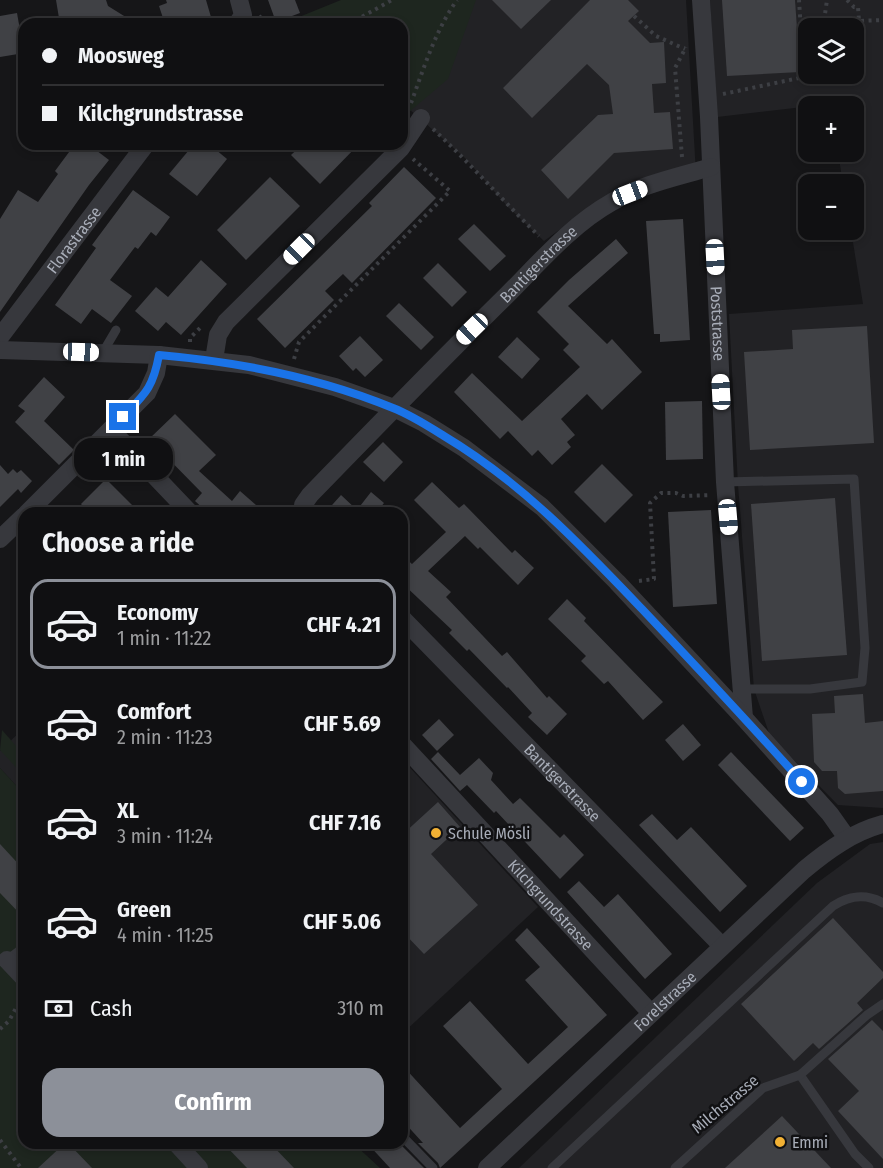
<!DOCTYPE html>
<meta charset="utf-8">
<style>
:root{--surface:#101012;--page:#1e1e20;--text:#f1f3f6;--muted:#9c9d9f;--line:#303032;--accent:#8c9099}
body{margin:0;font-family:"Fira Sans Condensed",sans-serif;background:var(--page);color:var(--text);height:100vh;display:flex;flex-direction:column;font-size:22px;white-space:nowrap}
*{box-sizing:border-box;margin:0}
p{font-size:20px;color:var(--muted)}
.icon{flex:none;width:33px;height:33px;fill:none;stroke:currentColor;stroke-width:2;stroke-linecap:round;stroke-linejoin:round}
.map{position:relative;flex:1;overflow:hidden}
.details{position:absolute;left:18px;top:507px;width:390px;height:642px;display:flex;flex-direction:column;background:var(--surface);border-radius:18px;box-shadow:0 3px 9px #0003,0 0 0 2px var(--line)}
.details>*{flex:none}
.hud{position:absolute;left:18px;top:18px;width:390px;height:132px;border-radius:18px;box-shadow:0 3px 9px #0003,0 0 0 2px var(--line);display:grid;align-content:center;height:132px;padding:0 24px;background:var(--surface)}
.buttons{position:absolute;left:798px;top:18px;display:grid;gap:12px}
.buttons a{display:grid;place-items:center;width:66px;height:66px;border-radius:12px;background:var(--surface);box-shadow:0 3px 9px #0003,0 0 0 2px var(--line);font-size:30px}
.end{position:absolute;width:27px;height:27px;margin:-14px;border:8px solid #1a73e8;background:#fff;box-shadow:0 0 0 3px #fff}
.from{border-radius:50%}
.bubble{position:absolute;height:42px;border-radius:18px;background:var(--surface);box-shadow:0 3px 9px #0003,0 0 0 2px var(--line);font-size:20px;font-weight:700;line-height:42px;text-align:center}
.car{position:absolute;width:18px;height:36px;margin:-18px -9px;border-radius:8px;box-shadow:0 0 4px 2px #0007;background:linear-gradient(#fff 24%,#345 0 40%,#fff 0 76%,#345 0 86%,#fff 0)}
.hud b{display:flex;align-items:center;gap:21px;height:57px;font-size:22px}
.hud b+b{border-top:2px solid var(--line)}
.hud i{width:15px;height:15px;background:var(--text)}
ul{padding:0;list-style:none}
li{display:flex;align-items:center;gap:18px;height:90px;margin:0 12px 9px;padding:0 12px;border:3px solid transparent;border-radius:18px}
li div{flex:1}
li b{display:block;font-size:22px}
li em{font-style:normal;font-weight:700}
li.current{border-color:var(--accent)}
li>.icon{width:54px;height:54px;stroke-width:1.5}
h2{padding:0 24px;font-size:27px;line-height:72px}
.pay{display:flex;align-items:center;gap:15px;height:66px;padding:0 24px;font-size:22px}
.pay p{margin-inline-start:auto}
.button{display:flex;gap:12px;margin-top:auto;padding:12px 24px}
.button a{flex:1;height:69px;border-radius:18px;background:var(--accent);color:#fff;font-size:24px;font-weight:700;line-height:69px;text-align:center}
.map>svg:first-child{display:block}
.built{fill:#222225;fill-rule:evenodd}
.green{fill:#1e261f}
.building{fill:#404145}
.lines{fill:none;stroke-linecap:round;stroke-linejoin:round}
.path{stroke:#3d3f44;stroke-width:4;stroke-dasharray:3 4.5;stroke-linecap:butt}
.service{stroke:#37383d;stroke-width:9}
.minor{stroke:#37383d;stroke-width:18}
.route{stroke:#1a73e8;stroke-width:8}
.poi-dot{fill:#f2b134;stroke:#111113;stroke-width:2}
.labels{text-anchor:middle;dominant-baseline:central;stroke-width:5;stroke-linejoin:round;paint-order:stroke}
.street-label{font-size:16px;fill:#a8adb8;stroke:#111113}
.poi-label{font-size:16px;fill:#a8adb8;stroke:#111113;text-anchor:start}
</style>
<div class="map">
<svg width="883" height="1168" viewBox="0 0 883 1168">
<rect width="100%" height="100%" fill="#161618"/>
<!-- built -->
<g class="built">
<path d="M457,0h229l10,174 -79,14 -73,53 -36,-34 -43,-49 -56,-49z"/>
<path d="M710,0h173v808l-45,-3 -68,-69 -16,-47 -16,-204 -9,-171 134,-10 -12,-74h3v-46h-11l-5,-32h16v-46h-24l-1,-2 -112,13zM808,28h46v46h-46z"/>
<path d="M24,728v66l-24,-26v-17z"/>
<path d="M402,759l136,148 -136,127z"/>
<path d="M883,842v326h-364l298,-285 53,-39z"/>
</g>
<!-- green -->
<g class="green">
<path d="M341,0h135l-28,79 -46,39v-94h-107l4,-7z"/>
<path d="M2,730l22,25v21l-24,-26z"/>
<path d="M0,768l24,26v349h329l27,25h-380z"/>
</g>
<!-- building -->
<g class="building">
<path d="M56,0h50l2,6 29,18h-77z"/>
<path d="M166,0h40l7,24h-48l-6,-18 8,-3z"/>
<path d="M268,0h27l5,13 -24,9z"/>
<path d="M492,0h59l-30,29z"/>
<path d="M590,0h38l11,11 -11,10 22,22 14,-1 2,41 -14,1 2,29 16,-1 3,37 -59,4 -46,46 -27,-29 57,-55 15,-1 -4,-29 -22,-21 -55,54 -29,-30z"/>
<path d="M722,0h73l5,72 -73,4z"/>
<path d="M17,13l7,40 -24,4v-41z"/>
<path d="M75,144h13l21,16 -20,25 -89,127v-93l18,-29 20,12 20,-28 -3,-3z"/>
<path d="M194,144h15l18,15 -30,37 -28,-22z"/>
<path d="M303,144h56l-39,40 -29,-29z"/>
<path d="M404,167l32,31 -84,85 -9,-9 -18,17 9,9 -49,48 -28,-29 115,-113 -3,-3z"/>
<path d="M270,177l30,29 -54,54 -29,-30z"/>
<path d="M133,190l37,27 -14,19 -5,-4 -13,17 -3,-2 -25,33 22,16 -21,27 -19,-14 -11,15 -26,-19 41,-57 -4,-3z"/>
<path d="M683,219l7,121 -30,2v-8h-6l-8,-113z"/>
<path d="M474,224l32,32 -16,15 -32,-32z"/>
<path d="M616,239l12,14 -60,53 39,38 5,-5 30,33 -40,38 -15,-16 -26,25 14,16 -8,7 4,5 -19,18 -14,-15 -6,6 -24,-25 -8,8 -46,-47 18,-19 50,48 58,-54 -17,-17 6,-6 -32,-32 32,-32z"/>
<path d="M201,260l26,24 -46,51 -15,-13 -8,9 -23,-20 21,-24 12,10z"/>
<path d="M438,263l29,29 -15,15 -29,-29z"/>
<path d="M399,303l35,34 -13,13 -35,-34z"/>
<path d="M867,326l7,117 -124,7 -6,-98 49,-3 -1,-19z"/>
<path d="M360,336l23,24 -18,17 -9,-9 -3,3 -14,-15z"/>
<path d="M517,337l23,22 -18,20 -24,-22z"/>
<path d="M44,377l21,20 -21,24 30,29 -15,15 -44,-43 10,-11 -7,-5z"/>
<path d="M702,401l1,58 -37,1 -1,-58z"/>
<path d="M175,414l41,41 -17,16 33,30 8,-10 25,22h-57l-13,-12 7,-8 -53,-54z"/>
<path d="M383,442l20,20 -19,20 -21,-20z"/>
<path d="M602,464l31,31 -28,28 -31,-31z"/>
<path d="M0,465l8,9 5,-5 4,4 4,-3 11,11 -11,12 -3,-4 -18,18z"/>
<path d="M106,479l34,34h-51l-8,-9z"/>
<path d="M432,482l27,26 5,-4 48,49 3,-3 19,18 -16,17 -38,-38 -2,2 -13,-13 -37,35 23,21 -5,5 56,59 5,-4 40,46 2,-2 18,18 -20,21 -19,-18 4,-4 -24,-26 -1,1 -38,-39 -2,2 -18,-18 3,-3 -50,-47v-28l10,9 34,-32 -32,-32z"/>
<path d="M371,492l13,11 -8,10h-51l16,-18 16,15z"/>
<path d="M835,498l12,157 -85,6 -11,-157z"/>
<path d="M711,510l6,94 -44,3 -5,-95z"/>
<path d="M567,599l19,19 -2,3 79,81 -20,18 -35,-39 -4,3 -23,-23 5,-5 -38,-37z"/>
<path d="M863,694l2,29 18,-2v70l-38,3 -7,-6 -1,-17h-15l-8,-9 -2,-48 23,-1 -1,-17z"/>
<path d="M439,719l15,16 -17,16 -15,-16z"/>
<path d="M683,724l18,21 -18,16 -18,-21z"/>
<path d="M438,752l22,23 19,-17 14,15 -2,7 22,24 7,-6 40,40 4,-4 20,21 -24,24 -64,-68 -2,2 -27,-28 -7,6 -29,-32z"/>
<path d="M731,752l73,76 -14,13 -72,-76z"/>
<path d="M438,802l22,25 -29,27 47,51 -54,49 -22,-23v-96z"/>
<path d="M652,814l25,26 14,-13 56,59 -27,26 -81,-87z"/>
<path d="M0,844l24,26v48l-24,-25z"/>
<path d="M579,881l25,26 14,-13 54,60 -27,25 -78,-87z"/>
<path d="M833,918l50,54v6l-26,25 6,7 -44,39 -6,-6 -19,18 -53,-57z"/>
<path d="M527,928l80,87 -167,153 -2,-5 -20,-20h5l-21,-23v-55l58,63 42,-39 -59,-63 27,-25 58,63 40,-37 -43,-47 15,-13 -25,-27z"/>
<path d="M872,1020l11,11v128l-45,-48 21,-20 -31,-32z"/>
<path d="M782,1116l49,52h-106z"/>
<path d="M65,1143h3l24,25h-54z"/>
<path d="M223,1143h47l24,25h-47z"/>
<path d="M367,1143h32l25,25h-34z"/>
</g>
<g class="lines">
<!-- path -->
<g class="path">
<path d="M847,0l7,7h4l1,14 24,-1"/>
<path d="M259,16l9,8"/>
<path d="M634,16l22,20 29,13"/>
<path d="M349,24l43,-24"/>
<path d="M823,28l4,-28"/>
<path d="M801,32h7"/>
<path d="M723,94l81,-17 -5,-77"/>
<path d="M411,103c13,-35 24,-72 46,-103"/>
<path d="M433,129c37,34 70,72 106,107"/>
<path d="M682,157l-7,-89 11,-21"/>
<path d="M190,342v-4l11,-11"/>
<path d="M294,359l5,-17 151,-151 -37,-32"/>
<path d="M639,581l15,-2 -4,-76 11,-10h15l7,3 28,-1"/>
<path d="M0,1029l9,-8 14,-26"/>
<path d="M0,1140l21,28"/>
</g>
<!-- service -->
<g class="service">
<path d="M103,352l13,-22"/>
<path d="M725,482l129,-3 11,169 -3,34 -52,7h-68"/>
<path d="M7,960l17,-13"/>
<path d="M800,1075l55,79 14,14"/>
<path d="M402,1136l31,32"/>
<path d="M552,1168l281,-262c15,-10 33,-13 50,-3"/>
<path d="M675,1168l88,-80 37,-13 67,-60 16,-11"/>
</g>
<!-- minor -->
<g class="minor">
<path id="s1" d="M701,0l8,117 16,365 19,236"/>
<path d="M237,24l6,-9 -4,-15"/>
<path id="s2" d="M0,337l146,-193"/>
<path d="M0,350l159,5 90,10 86,22 59,21 30,15 40,25 78,59 75,75 127,136 86,96 17,24"/>
<path d="M214,360l4,-25 8,-13 175,-174 20,-30"/>
<path d="M111,430l79,83"/>
<path d="M27,513l120,-120 9,-20 3,-18"/>
<path id="s3" d="M303,513v-8l7,-10c65,-67 130,-134 196,-199 33,-33 65,-71 106,-94 30,-18 66,-25 99,-35"/>
<path d="M0,539l24,-23"/>
<path id="s4" d="M402,618l320,328"/>
<path id="s5" d="M402,744l249,269"/>
<path d="M7,960l17,18"/>
<path d="M176,1143l23,25"/>
<path id="s6" d="M487,1168l317,-298c24,-20 49,-38 79,-46"/>
</g>
</g>
<g class="lines">
<!-- route -->
<path class="route" d="M123,417c22,-23 30,-29 36,-62 80,7 159,22 234,53 18,7 35,18 51,28 77,46 136,108 198,173 54,57 107,114 160,173"/>
</g>
<!-- markers -->
<g class="poi-dot">
<circle cx="436" cy="833" r="6"/>
<circle cx="780" cy="1142" r="6"/>
</g>
<g class="labels">
<!-- street labels -->
<g class="street-label">
<text stroke="none"><textPath href="#s2" startOffset="122">Florastrasse</textPath></text>
<text stroke="none"><textPath href="#s3" startOffset="345">Bantigerstrasse</textPath></text>
<text stroke="none"><textPath href="#s1" startOffset="324">Poststrasse</textPath></text>
<text stroke="none"><textPath href="#s4" startOffset="230">Bantigerstrasse</textPath></text>
<text stroke="none"><textPath href="#s5" startOffset="219">Kilchgrundstrasse</textPath></text>
<text stroke="none"><textPath href="#s6" startOffset="244">Forelstrasse</textPath></text>
<text transform="translate(725 1104) rotate(-40)">Milchstrasse</text>
</g>
<!-- poi labels -->
<g class="poi-label">
<text x="448" y="833">Schule Mösli</text>
<text x="792" y="1142">Emmi</text>
</g>
</g>
</svg>
<div class="buttons">
<a><svg class="icon" aria-label="layers" viewBox="0 0 24 24"><path d="M12 4l9 5-9 5-9-5zM3 14l9 5 9-5"/></svg></a>
<a>+</a>
<a>−</a>
</div>
<i class="end from" style="left:802px;top:782px"></i>
<i class="end" style="left:123px;top:417px"></i>
<div class="bubble" style="left:74px;top:438px;width:99px">1 min</div>
<i class="car" style="left:630px;top:193px;rotate:69deg"></i>
<i class="car" style="left:299px;top:249px;rotate:225deg"></i>
<i class="car" style="left:715px;top:257px;rotate:177deg"></i>
<i class="car" style="left:472px;top:329px;rotate:226deg"></i>
<i class="car" style="left:81px;top:352px;rotate:92deg"></i>
<i class="car" style="left:721px;top:392px;rotate:357deg"></i>
<i class="car" style="left:728px;top:517px;rotate:175deg"></i>
<div class="hud">
<b><i class="from"></i>Moosweg</b>
<b><i></i>Kilchgrundstrasse</b>
</div>
<section class="details">
<h2>Choose a ride</h2>
<ul>
<li class="current"><svg class="icon" aria-label="car" viewBox="0 0 24 24"><path d="M5 17H2v-5l4-1 3-4h7l3 4 3 1v5h-3M9 17h6M6 11h13"/><circle cx="7" cy="17" r="2"/><circle cx="17" cy="17" r="2"/></svg><div><b>Economy</b><p>1 min · 11:22</p></div><em>CHF 4.21</em></li>
<li><svg class="icon" aria-label="car" viewBox="0 0 24 24"><path d="M5 17H2v-5l4-1 3-4h7l3 4 3 1v5h-3M9 17h6M6 11h13"/><circle cx="7" cy="17" r="2"/><circle cx="17" cy="17" r="2"/></svg><div><b>Comfort</b><p>2 min · 11:23</p></div><em>CHF 5.69</em></li>
<li><svg class="icon" aria-label="car" viewBox="0 0 24 24"><path d="M5 17H2v-5l4-1 3-4h7l3 4 3 1v5h-3M9 17h6M6 11h13"/><circle cx="7" cy="17" r="2"/><circle cx="17" cy="17" r="2"/></svg><div><b>XL</b><p>3 min · 11:24</p></div><em>CHF 7.16</em></li>
<li><svg class="icon" aria-label="car" viewBox="0 0 24 24"><path d="M5 17H2v-5l4-1 3-4h7l3 4 3 1v5h-3M9 17h6M6 11h13"/><circle cx="7" cy="17" r="2"/><circle cx="17" cy="17" r="2"/></svg><div><b>Green</b><p>4 min · 11:25</p></div><em>CHF 5.06</em></li>
</ul>
<div class="pay"><svg class="icon" aria-label="cash" viewBox="0 0 24 24"><path d="M3 7h18v10H3z"/><circle cx="12" cy="12" r="2"/></svg>Cash<p>310 m</p></div>
<div class="button"><a>Confirm</a></div>
</section>
</div>
